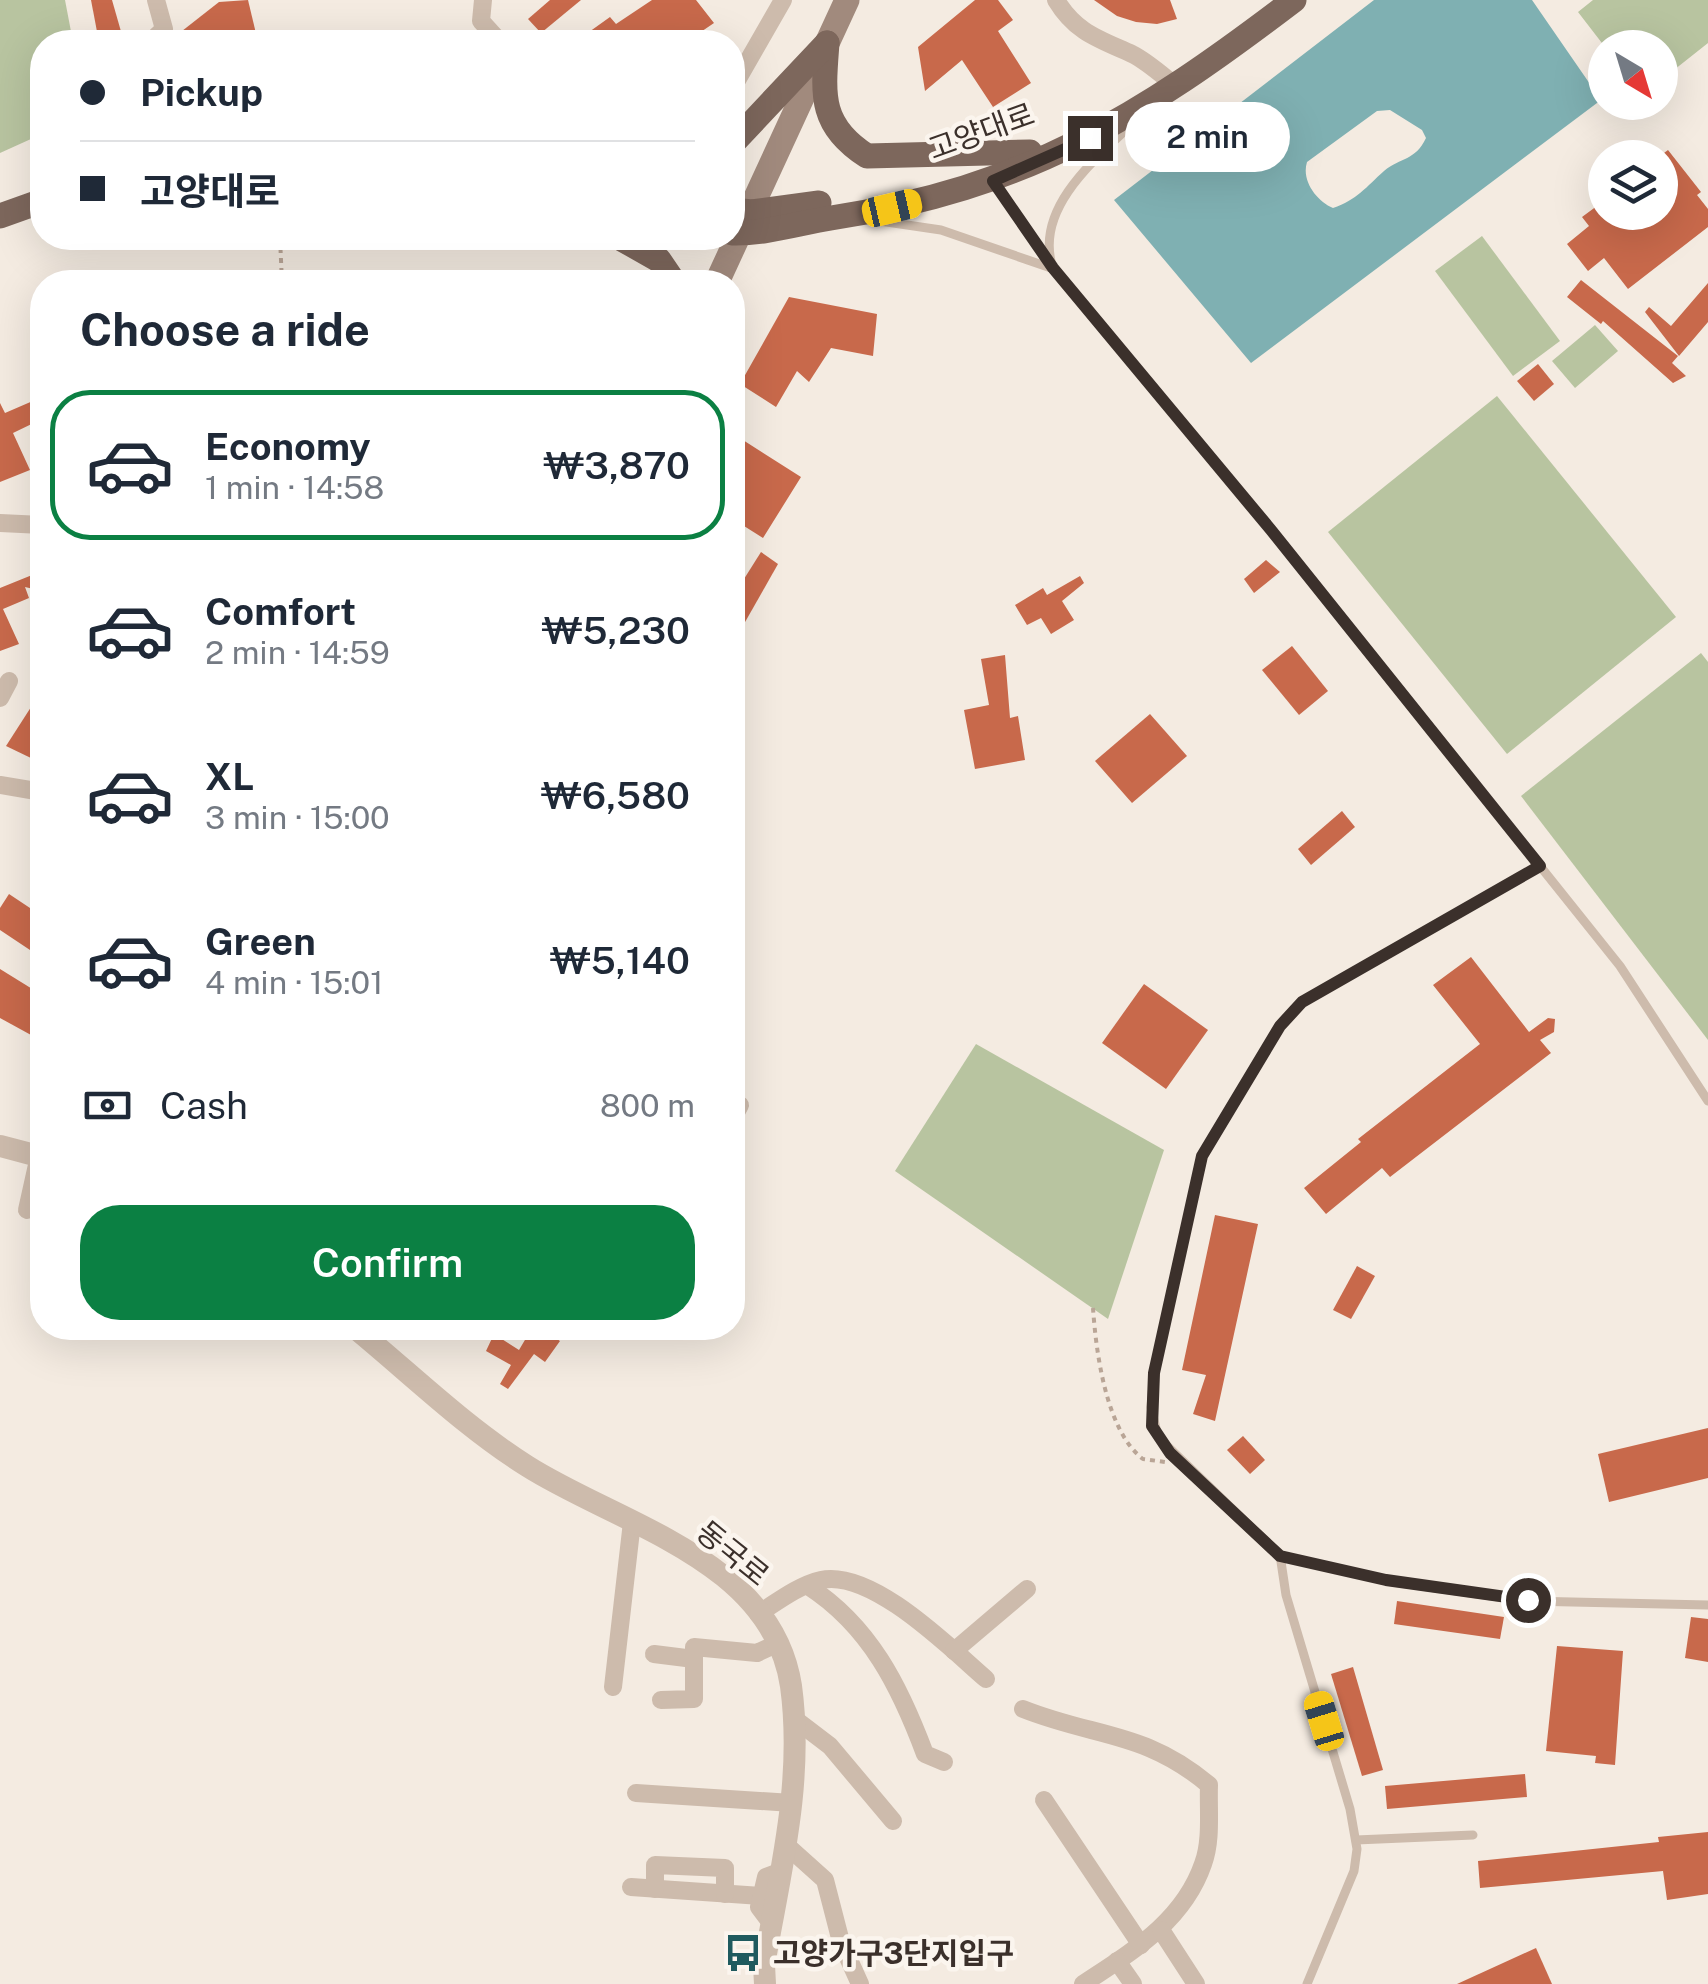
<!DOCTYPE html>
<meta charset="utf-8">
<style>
:root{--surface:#fff;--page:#f2f2f3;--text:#1f2937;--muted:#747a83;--line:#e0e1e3;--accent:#0b8043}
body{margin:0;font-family:"Public Sans","Noto Sans KR",sans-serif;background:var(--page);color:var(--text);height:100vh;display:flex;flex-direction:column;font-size:38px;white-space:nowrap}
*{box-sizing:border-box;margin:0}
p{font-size:32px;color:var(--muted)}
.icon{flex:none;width:55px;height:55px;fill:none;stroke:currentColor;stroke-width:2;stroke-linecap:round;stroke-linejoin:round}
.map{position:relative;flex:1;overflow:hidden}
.details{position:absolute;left:30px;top:270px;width:715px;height:1070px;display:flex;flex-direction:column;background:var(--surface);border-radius:40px;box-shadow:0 10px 40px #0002}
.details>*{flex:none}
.guide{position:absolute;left:30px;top:30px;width:715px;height:220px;border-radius:40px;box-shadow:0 10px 40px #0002;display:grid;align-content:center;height:220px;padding:0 50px;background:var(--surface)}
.needle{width:65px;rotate:142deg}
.controls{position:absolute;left:1588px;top:30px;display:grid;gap:20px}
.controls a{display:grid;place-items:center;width:90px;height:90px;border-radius:50%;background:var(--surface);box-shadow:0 10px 40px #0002;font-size:50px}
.end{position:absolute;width:45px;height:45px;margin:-22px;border:12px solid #3b302b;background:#fff;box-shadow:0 0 0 5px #fff}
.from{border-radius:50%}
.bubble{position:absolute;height:70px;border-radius:35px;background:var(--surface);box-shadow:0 10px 40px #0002;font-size:32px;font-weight:600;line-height:70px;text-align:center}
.car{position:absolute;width:30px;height:60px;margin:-30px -15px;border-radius:12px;box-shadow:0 0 8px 2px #0007;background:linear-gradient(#f5c518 24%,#345 0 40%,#f5c518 0 76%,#345 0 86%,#f5c518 0)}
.guide b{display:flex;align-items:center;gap:35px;height:95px;font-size:38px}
.guide b+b{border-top:2px solid var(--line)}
.guide i{width:25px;height:25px;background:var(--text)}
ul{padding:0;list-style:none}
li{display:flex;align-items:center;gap:30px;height:150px;margin:0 20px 15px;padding:0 30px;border:5px solid transparent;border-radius:40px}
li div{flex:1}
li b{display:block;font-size:38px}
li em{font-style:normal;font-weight:600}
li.on{border-color:var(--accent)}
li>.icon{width:90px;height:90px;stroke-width:1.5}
h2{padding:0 50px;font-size:45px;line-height:120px}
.pay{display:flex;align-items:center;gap:25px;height:110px;padding:0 50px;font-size:38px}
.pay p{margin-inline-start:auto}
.cta{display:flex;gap:20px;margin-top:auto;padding:20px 50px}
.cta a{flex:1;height:115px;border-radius:40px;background:var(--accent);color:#fff;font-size:40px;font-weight:600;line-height:115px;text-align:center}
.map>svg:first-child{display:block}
.green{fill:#b8c4a0}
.water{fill:#7fb0b2;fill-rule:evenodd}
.building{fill:#c8694b}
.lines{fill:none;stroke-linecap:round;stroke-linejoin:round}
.path{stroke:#b9a596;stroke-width:4;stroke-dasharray:5 5;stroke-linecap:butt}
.service{stroke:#cdbbac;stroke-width:9}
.minor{stroke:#cdbbac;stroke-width:18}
.tertiary{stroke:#cdbbac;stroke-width:22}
.secondary{stroke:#a18a7d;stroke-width:25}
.primary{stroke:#7d675c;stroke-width:25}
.route{stroke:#3b302b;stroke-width:12}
.labels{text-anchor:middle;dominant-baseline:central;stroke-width:9;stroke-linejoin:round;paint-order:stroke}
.street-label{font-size:30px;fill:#3b302b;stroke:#fbf5ee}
.poi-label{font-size:30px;font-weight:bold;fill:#3b302b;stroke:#fbf5ee;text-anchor:start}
</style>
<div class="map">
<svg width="1708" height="1984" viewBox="0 0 1708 1984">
<rect width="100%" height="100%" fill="#f4ebe1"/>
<!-- green -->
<g class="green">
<path d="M0,0h65l8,42h-31v92l-42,19z"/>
<path d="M1593,0h115v43l-48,38v-33l-55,-1 -27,-35z"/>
<path d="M1482,236l78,105 -47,35 -78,-105z"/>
<path d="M1595,325l23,26 -43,37 -23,-27z"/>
<path d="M1497,396l179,221 -169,137 -179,-222z"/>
<path d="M1701,653l7,9v378l-187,-244z"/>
<path d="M976,1044l188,106 -56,169 -213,-148z"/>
</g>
<!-- water -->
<path class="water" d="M1374,0h158l69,100 -350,263 -137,-163zM1390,110l32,20 4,8c-11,23 -25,19 -42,33 -18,16 -27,29 -51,37 -16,-7 -32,-27 -26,-46l70,-51z"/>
<!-- building -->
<g class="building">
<path d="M91,0h21l12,42h-25z"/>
<path d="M248,0l10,42h-90l51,-40z"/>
<path d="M550,0h31l-40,33 -13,-14z"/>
<path d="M652,0h44l18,23 -28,19h-111l35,-25 6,7z"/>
<path d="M975,0h23l15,20 -15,11 33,52 -38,24 -31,-47 -37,31 -7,-44z"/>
<path d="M1094,0h76l7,19 -20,5 -21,-2 -19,-6z"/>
<path d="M1668,150l33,42 -4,3 11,14v18l-80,62 -24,-31 -16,13 -21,-27 22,-18 -7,-9 23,-17v12h55v-56z"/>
<path d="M1581,280l97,76 -6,7 14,13 -13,7 -70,-62 -2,3 -34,-27z"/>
<path d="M1708,283v39l-29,34 -34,-44 4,-5 22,19z"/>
<path d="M789,297l88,17 -4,42 -42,-8 -22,34 -12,-11 -21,36 -36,-23z"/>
<path d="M1538,364l16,20 -20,17 -17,-20z"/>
<path d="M42,397v22l-29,14 17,37 -30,12v-79l5,10z"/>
<path d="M732,433l69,44 -38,61 -19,-12 -12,22z"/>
<path d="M761,552l17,12 -46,81v-47z"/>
<path d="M1266,560l14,12 -26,21 -10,-14z"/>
<path d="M42,571v20l-17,-4 4,11 -26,11 16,35 -19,7v-63z"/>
<path d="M1080,576l4,7 -22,18 12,19 -23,14 -10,-16 -14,7 -12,-20 28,-17 4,7z"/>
<path d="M1292,646l36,45 -29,24 -37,-45z"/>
<path d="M1005,655l5,63 8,-2 7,44 -50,9 -11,-59 25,-5 -8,-46z"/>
<path d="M42,690v52l-9,17 -27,-13z"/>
<path d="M1150,714l37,42 -55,47 -37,-42z"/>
<path d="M1342,811l13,16 -44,38 -13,-16z"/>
<path d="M9,894l33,22v42l-42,-28v-22z"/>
<path d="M1471,957l58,75 19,-14 7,1 -1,13 -14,8 11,13 -161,124 -8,-9 -56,46 -22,-26 57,-46 -3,-3 122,-95 -47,-59z"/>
<path d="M0,969l42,26v46l-42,-23z"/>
<path d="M1144,984l64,46 -42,59 -64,-46z"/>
<path d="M1215,1215l43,9 -43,197 -22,-7 13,-39 -24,-5z"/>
<path d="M1357,1266l18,10 -24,43 -18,-9z"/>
<path d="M532,1328h9l19,13 -15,21 -11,-8 -26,35 -8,-5 11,-19 -25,-14 8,-17 25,16z"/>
<path d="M1708,1428v50l-99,24 -11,-48z"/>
<path d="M1243,1436l22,24 -15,14 -23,-24z"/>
<path d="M1397,1601l107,16 -4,22 -106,-15z"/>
<path d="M1691,1617l17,2v43l-23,-4z"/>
<path d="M1557,1646l66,5 -8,114 -20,-2 1,-7 -50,-5z"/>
<path d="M1353,1667l30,103 -21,6 -31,-102z"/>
<path d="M1525,1774l2,23 -140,12 -2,-23z"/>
<path d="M1708,1832v62l-41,6 -4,-29 -183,17 -2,-27 181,-19 -1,-5z"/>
<path d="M1536,1948l16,36h-95z"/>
</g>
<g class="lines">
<!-- path -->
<g class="path">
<path d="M280,238l2,44"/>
<path d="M1093,1308c3,44 13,123 50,151l22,3"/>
</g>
<!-- service -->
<g class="service">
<path d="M993,181l60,88 218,261 349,436 88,135"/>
<path d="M873,220l68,10 110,38"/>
<path d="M1051,261c-13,-57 47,-104 83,-139"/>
<path d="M1540,866l-238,136 -22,25 -77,129 -49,217 -3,34 7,30 122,118 106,26 141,20 181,4"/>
<path d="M1280,1555l6,40 64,214 7,40 -3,22 -47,113"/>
<path d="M1356,1840l117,-5"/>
</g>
<!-- minor -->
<g class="minor">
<path d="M483,0l-2,21 19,21"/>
<path d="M1056,0c20,33 43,39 76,54 16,8 31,22 45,33"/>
<path d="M150,42l14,-13 -8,-29"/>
<path d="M732,89l51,-89"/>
<path d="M0,523l42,2"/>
<path d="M0,698l9,-17"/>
<path d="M0,785l42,7"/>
<path d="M732,1101l8,4 -8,15"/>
<path d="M27,1210l12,-54"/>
<path d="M808,1586c62,40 92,101 117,168l19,8"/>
<path d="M758,1614c19,-12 41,-29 63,-34 51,-11 129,68 165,99"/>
<path d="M954,1651l73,-62"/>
<path d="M654,1654l40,5"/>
<path d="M613,1687l19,-165"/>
<path d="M661,1700l33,-1v-52l63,6 19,-9"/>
<path d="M1023,1709c73,29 122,22 186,76 -1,25 3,55 -6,79 -20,58 -72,88 -120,120"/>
<path d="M792,1717l38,29 63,75"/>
<path d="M636,1793l156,10"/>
<path d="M1044,1800l97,145"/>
<path d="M786,1845l39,35 16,62 19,42"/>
<path d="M631,1887l130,9"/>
<path d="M655,1889v-24l70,3v26"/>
<path d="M771,1923l-12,-16 7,-30 16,-6"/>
<path d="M1161,1930l35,54"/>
<path d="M1117,1961l16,23"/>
</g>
<!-- tertiary -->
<g class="tertiary">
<path d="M0,1146l42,11"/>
<path d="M355,1328c56,46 110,99 172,138 91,58 245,93 264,220 13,95 -11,187 -27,279l1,19"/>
</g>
<!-- secondary -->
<path class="secondary" d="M717,282l130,-282"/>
<!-- primary -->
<g class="primary">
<path d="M827,43c-4,52 -8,82 40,113l163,-4"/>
<path d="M732,144l95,-101"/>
<path d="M732,210l20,2 67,-9"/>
<path d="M0,216l42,-15"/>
<path d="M732,233c33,1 67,-10 99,-15 196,-30 308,-100 463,-218"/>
<path d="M620,238l39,22 15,22"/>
</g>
</g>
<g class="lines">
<!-- route -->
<path class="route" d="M1090,138l-97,43 60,87 218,262 269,336 -238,136 -22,24 -78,130 -48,217 -2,53 18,27 110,103 106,24 142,20"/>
</g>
<!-- icons -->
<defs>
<g id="bus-bare" transform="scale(3)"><path d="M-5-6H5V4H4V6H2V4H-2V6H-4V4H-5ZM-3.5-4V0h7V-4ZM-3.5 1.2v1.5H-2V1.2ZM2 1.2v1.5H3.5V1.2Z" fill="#1f5a5e" stroke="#fbf5ee" stroke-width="2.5" paint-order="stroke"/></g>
</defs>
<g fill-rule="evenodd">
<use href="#bus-bare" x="743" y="1953"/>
</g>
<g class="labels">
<!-- street labels -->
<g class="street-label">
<text transform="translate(981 131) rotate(-20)">고양대로</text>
<text transform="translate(733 1553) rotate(39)">동국로</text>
</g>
<!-- poi labels -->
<g class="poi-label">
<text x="773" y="1953">고양가구3단지입구</text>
</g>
</g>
</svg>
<div class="controls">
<a><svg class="needle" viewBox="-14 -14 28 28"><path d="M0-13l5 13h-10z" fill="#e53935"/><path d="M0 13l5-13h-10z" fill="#747a83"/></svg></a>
<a><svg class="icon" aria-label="layers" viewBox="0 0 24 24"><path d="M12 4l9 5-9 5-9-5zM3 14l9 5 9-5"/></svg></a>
</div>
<i class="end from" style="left:1528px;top:1600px"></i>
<i class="end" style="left:1090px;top:138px"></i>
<div class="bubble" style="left:1125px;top:102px;width:165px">2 min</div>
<i class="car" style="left:892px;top:208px;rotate:77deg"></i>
<i class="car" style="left:1324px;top:1721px;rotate:343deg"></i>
<div class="guide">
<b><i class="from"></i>Pickup</b>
<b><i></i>고양대로</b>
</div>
<section class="details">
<h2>Choose a ride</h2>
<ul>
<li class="on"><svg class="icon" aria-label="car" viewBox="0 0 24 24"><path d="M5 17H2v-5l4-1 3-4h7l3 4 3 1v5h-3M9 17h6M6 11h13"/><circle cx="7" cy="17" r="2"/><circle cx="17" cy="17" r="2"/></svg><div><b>Economy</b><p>1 min · 14:58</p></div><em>₩3,870</em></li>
<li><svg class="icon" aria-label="car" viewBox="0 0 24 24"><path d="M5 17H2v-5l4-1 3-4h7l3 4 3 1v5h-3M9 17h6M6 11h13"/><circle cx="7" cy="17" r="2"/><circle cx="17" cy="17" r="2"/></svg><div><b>Comfort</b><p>2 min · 14:59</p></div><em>₩5,230</em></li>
<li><svg class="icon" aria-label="car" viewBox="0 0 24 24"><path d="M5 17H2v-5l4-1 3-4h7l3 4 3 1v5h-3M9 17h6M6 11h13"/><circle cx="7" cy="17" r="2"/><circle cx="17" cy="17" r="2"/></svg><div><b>XL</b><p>3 min · 15:00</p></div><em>₩6,580</em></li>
<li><svg class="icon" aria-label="car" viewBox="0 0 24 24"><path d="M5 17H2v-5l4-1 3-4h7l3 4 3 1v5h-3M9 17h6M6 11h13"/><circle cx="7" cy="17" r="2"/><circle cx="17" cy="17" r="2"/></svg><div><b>Green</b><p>4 min · 15:01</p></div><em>₩5,140</em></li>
</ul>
<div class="pay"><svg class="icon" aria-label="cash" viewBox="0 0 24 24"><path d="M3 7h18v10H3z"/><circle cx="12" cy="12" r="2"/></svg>Cash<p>800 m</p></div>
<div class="cta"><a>Confirm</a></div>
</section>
</div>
